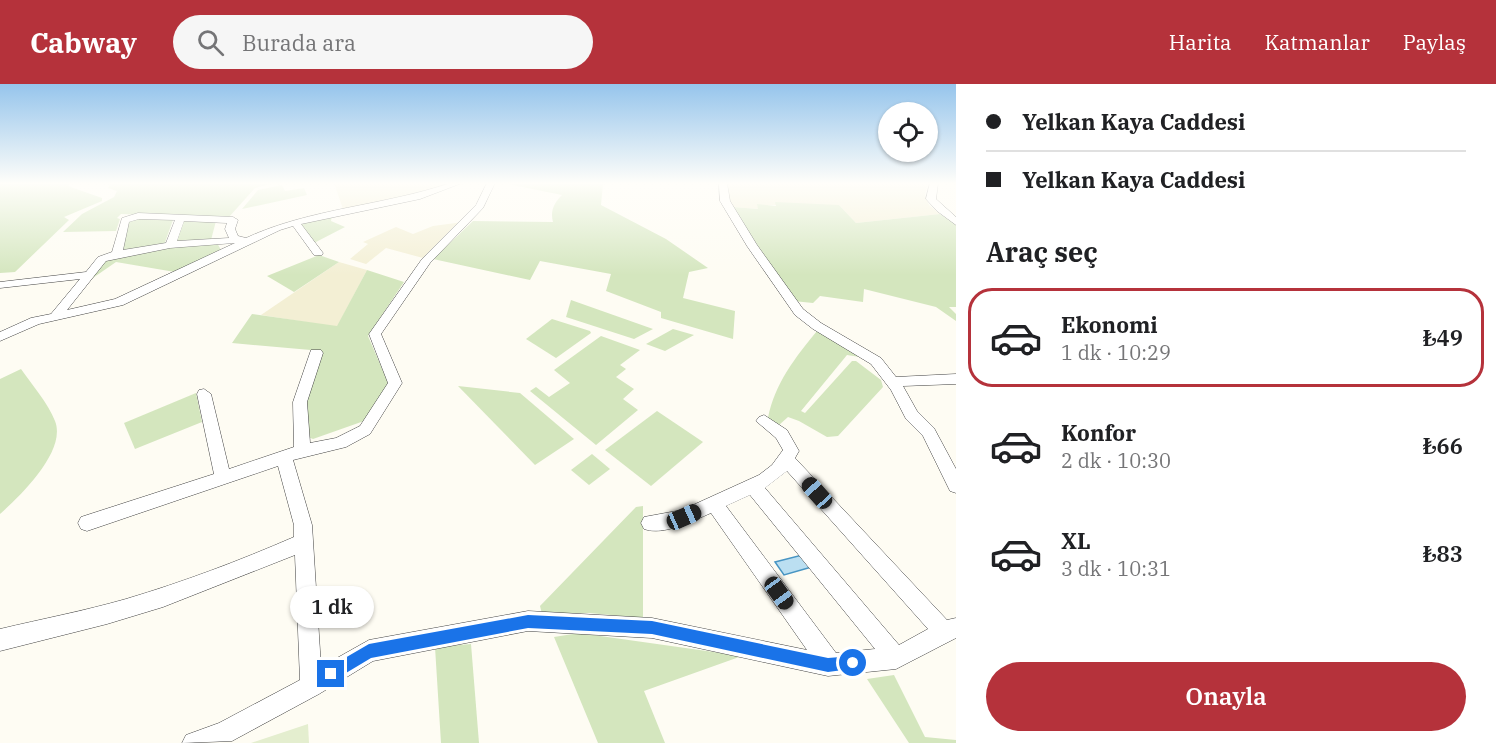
<!DOCTYPE html>
<html lang="tr">
<meta charset="utf-8">
<style>
:root{--surface:#fff;--page:#f6f6f6;--text:#202124;--muted:#757577;--line:#e0e0e0;--accent:#b5323b}
body{margin:0;font-family:"IBM Plex Serif",serif;background:var(--page);color:var(--text);height:100vh;display:flex;flex-direction:column;font-size:22px;white-space:nowrap}
*{box-sizing:border-box;margin:0}
p{font-size:20px;color:var(--muted)}
.icon{flex:none;width:33px;height:33px;fill:none;stroke:currentColor;stroke-width:2;stroke-linecap:round;stroke-linejoin:round}
.map{position:relative;flex:1;overflow:hidden}
.side{display:flex;flex-direction:column;background:var(--surface);width:540px}
.side>*{flex:none}
.banner{display:grid;align-content:center;height:132px;padding:0 30px;background:var(--surface)}
.controls{position:absolute;left:878px;top:18px;display:grid;gap:12px}
.controls a{display:grid;place-items:center;width:60px;height:60px;border-radius:50%;background:var(--surface);box-shadow:0 2px 4px #0004;font-size:30px}
.end{position:absolute;width:27px;height:27px;margin:-14px;border:8px solid #1a73e8;background:#fff;box-shadow:0 0 0 3px #fff}
.from{border-radius:50%}
.bubble{position:absolute;height:42px;border-radius:21px;background:var(--surface);box-shadow:0 2px 4px #0004;font-size:20px;font-weight:600;line-height:42px;text-align:center}
.car{position:absolute;width:18px;height:36px;margin:-18px -9px;border-radius:8px;box-shadow:0 0 4px 2px #0007;background:linear-gradient(#222 24%,#8ab4d8 0 40%,#222 0 76%,#8ab4d8 0 86%,#222 0)}
.banner b{display:flex;align-items:center;gap:21px;height:57px;font-size:22px}
.banner b+b{border-top:2px solid var(--line)}
.banner i{width:15px;height:15px;background:var(--text)}
ul{padding:0;list-style:none}
li{display:flex;align-items:center;gap:18px;height:99px;margin:0 12px 9px;padding:0 18px;border:3px solid transparent;border-radius:24px}
li div{flex:1}
li b{display:block;font-size:22px}
li em{font-style:normal;font-weight:600}
li.active{border-color:var(--accent)}
li>.icon{width:54px;height:54px;stroke-width:1.5}
h2{padding:0 30px;font-size:27px;line-height:72px}
.primary-button{display:flex;gap:12px;margin-top:auto;padding:12px 30px}
.primary-button a{flex:1;height:69px;border-radius:36px;background:var(--accent);color:#fff;font-size:24px;font-weight:600;line-height:69px;text-align:center}
header{display:flex;align-items:center;gap:36px;box-sizing:border-box;height:84px;padding:0 30px;background:var(--accent);color:#fff}
header strong{font-size:28px}
nav{display:flex;gap:33px;margin-inline-start:auto;font-size:21px}
.search{width:420px;height:54px;background:var(--page);display:flex;align-items:center;gap:15px;box-sizing:border-box;padding:0 21px;border-radius:33px;color:var(--muted);font-size:22px}
main{display:flex;flex:1;min-height:0}
.map>svg:first-child{display:block}
.farmland{fill:#f3efd4}
.green{fill:#d4e6be}
.pitch{fill:#e4eecf}
.water{fill:#bbdff1;stroke:#4895c3;stroke-width:1.5}
.lines{fill:none;stroke-linecap:round;stroke-linejoin:round}
.minor-casing{stroke:#424242;stroke-width:1}
.minor{fill:#fff;fill-rule:evenodd}
.route{fill:#1a73e8}
</style>
<header>
<strong>Cabway</strong>
<div class="search"><svg class="icon" aria-label="search" viewBox="0 0 24 24"><circle cx="10" cy="10" r="6"/><path d="M15 15l6 6"/></svg>Burada ara</div>
<nav><a>Harita</a><a>Katmanlar</a><a>Paylaş</a></nav>
</header>
<main>
<div class="map">
<svg width="956" height="659" viewBox="0 0 956 659">
<rect width="100%" height="100%" fill="#fefcf3"/>
<!-- farmland -->
<g class="farmland">
<path d="M334,99h121l-30,10 -82,16z"/>
<path d="M728,99h200l-3,12 4,10 11,9 -84,9 -17,-18h-82l2,4 -26,-2 -4,-6z"/>
<path d="M463,138l-40,36 -37,-10 -20,16 -16,-5 18,-15 -5,-2 33,-15 17,7 20,-8z"/>
<path d="M339,178l28,8 -30,57 -76,-12z"/>
</g>
<!-- green -->
<g class="green">
<path d="M72,99l-4,3 34,12v3l-38,16 5,3 -54,52 -15,1v-89z"/>
<path d="M104,99h170l-19,5 -26,29 -5,1 -103,-4 -4,4 3,1 -4,12 -53,1 19,-18 32,-17 3,-6 -9,-3 2,-3z"/>
<path d="M503,99h100l-2,22 65,34 42,29 -19,4 -6,26 52,13 -2,28 -72,-21v-6l-55,-21 5,-17 -71,-13 -10,19 -97,-21 40,-38 80,1c-3,-11 1,-19 9,-27z"/>
<path d="M282,101l3,6 19,-3 3,7 -65,14 16,-19z"/>
<path d="M775,118l64,3 17,18 84,-9 16,9v84h-7l7,7v7l-20,-14 -72,-18 -1,13 -43,-6 -7,7 -20,-2 -60,-94 25,2 -1,-5 19,2z"/>
<path d="M332,132l-1,5 14,6 -31,16 -15,-20z"/>
<path d="M138,134l35,2 -9,25 -43,7 7,-31z"/>
<path d="M183,137h33l-5,19 -38,4z"/>
<path d="M217,159l4,7 -46,22 -59,-10 -29,20 19,-22 62,-13z"/>
<path d="M319,171l20,7 -45,30 -27,-16z"/>
<path d="M367,186l37,12 -36,54 21,49 -25,36 -51,18 -5,-2 -2,-34 16,-52 -90,-8 20,-29 85,12z"/>
<path d="M571,216l82,29 -19,10 -68,-22z"/>
<path d="M552,235l38,12 1,2 -35,25 -30,-19z"/>
<path d="M673,245l21,6 -29,16 -19,-7z"/>
<path d="M817,247l43,26 -13,-2 -46,56 4,2 47,-52h4l25,19 2,7 -45,49 -11,1 -28,-16 -11,-4 -9,8 -11,-7c7,-35 27,-60 49,-87z"/>
<path d="M601,252l39,14 -20,15 6,4 -10,8 18,12 -11,10 15,11 -42,35 -66,-54 6,-4 13,10 21,-14 -16,-13z"/>
<path d="M21,285c11,16 27,34 34,52 12,30 -35,75 -55,93v-135z"/>
<path d="M458,302l62,7 54,46 -39,26z"/>
<path d="M196,309l6,29 -67,27 -11,-26z"/>
<path d="M657,327l46,31 -52,44 -46,-36z"/>
<path d="M592,370l18,15 -21,16 -18,-15z"/>
<path d="M643,422v112l-54,-5 -47,1 -2,-8 96,-99z"/>
<path d="M579,549l163,23 -98,35 21,52h-67l-44,-106z"/>
<path d="M471,560l8,99h-38l-6,-96z"/>
<path d="M894,591l31,62 31,3v3h-47l-42,-64z"/>
</g>
<!-- pitch -->
<path class="pitch" d="M308,640l1,19h-58z"/>
<!-- water -->
<path class="water" d="M806,470l9,12 -31,9 -9,-13z"/>
<g class="lines">
<!-- minor casing -->
<g class="minor-casing">
<g id="minor">
<path d="M450,99h12l-42,16 -119,25 22,29 -1,2h-8l-21,-29 -13,4 -157,75 -84,19 -39,17v-9l31,-14 20,-4 29,-35 -80,9v-6l86,-10 12,-15 14,-5 10,-34 16,-5 95,4 5,3 -3,9 3,7 8,2c65,-30 137,-32 204,-55zM139,135l36,1 -9,23 -43,7 6,-28zM184,137l43,2 -2,6 4,9 -52,3zM235,159l-120,56 -48,11 39,-49 64,-13z"/>
<path d="M487,99h8l-12,25 -53,55 -49,71 21,49 -32,51 -24,13 -53,13 19,65 9,142 48,-27 159,-29 124,7 155,32 -96,-137c-19,8 -47,23 -67,16l-3,-6 3,-6 38,-7 77,-35 13,-10 11,-15 -7,-12 -20,-17 3,-4 5,-2 23,15 12,21 -4,7 152,162 9,-2v20l-60,31 -68,7 -176,-38 -124,-7 -155,30 -54,33 -87,47 -50,2 4,-8 33,-12 81,-43 -5,-125 -132,52 -56,17 -107,27v-22c42,-10 84,-18 126,-30 57,-17 113,-38 168,-62v-12l-16,-59 -191,65 -6,-2 -3,-6 3,-6 133,-43 -17,-80 2,-4 5,-1 7,5 18,75 65,-22 -1,-45 18,-52h10l2,3 -16,49 3,41 26,-5 24,-12 28,-43 -19,-49 53,-75 54,-54zM787,387l141,158 -29,16 -134,-157zM750,411l125,154 -39,4 -110,-147z"/>
<path d="M719,99h8l3,18 27,44 46,64 18,14 60,35 15,19 60,-3v10l-53,2 14,25 17,17 22,41v24l-6,-2 -27,-55 -17,-17 -15,-29 -20,-26 -58,-35 -18,-14 -48,-69 -27,-45z"/>
<path d="M930,99h8l-2,16 20,18v8l-19,-14 -11,-12z"/>
</g>
</g>
<!-- minor -->
<use href="#minor" class="minor"/>
</g>
<!-- sky -->
<linearGradient id="sky" x2="0" y2="1"><stop stop-color="#96c5ec"/><stop offset="0.52" stop-color="#fffefa"/><stop offset="1" stop-color="#fffefa" stop-opacity="0"/></linearGradient>
<rect width="956" height="191" fill="url(#sky)"/>
<!-- route -->
<path class="route" d="M528,531l124,6 176,37 25,-2 5,2 2,5 -2,5 -30,4 -176,-38 -124,-6 -157,30 -40,24 -5,-3 -3,-5 3,-5 43,-25z"/>
</svg>
<div class="controls">
<a><svg class="icon" aria-label="locate" viewBox="0 0 24 24"><circle cx="12" cy="12" r="6"/><path d="M12 2v4M12 18v4M2 12h4M18 12h4"/></svg></a>
</div>
<i class="end from" style="left:853px;top:579px"></i>
<i class="end" style="left:331px;top:590px"></i>
<div class="bubble" style="left:290px;top:502px;width:84px">1 dk</div>
<i class="car" style="left:817px;top:409px;rotate:318deg"></i>
<i class="car" style="left:684px;top:433px;rotate:66deg"></i>
<i class="car" style="left:779px;top:509px;rotate:144deg"></i>
</div>
<section class="side">
<div class="banner">
<b><i class="from"></i>Yelkan Kaya Caddesi</b>
<b><i></i>Yelkan Kaya Caddesi</b>
</div>
<h2>Araç seç</h2>
<ul>
<li class="active"><svg class="icon" aria-label="car" viewBox="0 0 24 24"><path d="M5 17H2v-5l4-1 3-4h7l3 4 3 1v5h-3M9 17h6M6 11h13"/><circle cx="7" cy="17" r="2"/><circle cx="17" cy="17" r="2"/></svg><div><b>Ekonomi</b><p>1 dk · 10:29</p></div><em>₺49</em></li>
<li><svg class="icon" aria-label="car" viewBox="0 0 24 24"><path d="M5 17H2v-5l4-1 3-4h7l3 4 3 1v5h-3M9 17h6M6 11h13"/><circle cx="7" cy="17" r="2"/><circle cx="17" cy="17" r="2"/></svg><div><b>Konfor</b><p>2 dk · 10:30</p></div><em>₺66</em></li>
<li><svg class="icon" aria-label="car" viewBox="0 0 24 24"><path d="M5 17H2v-5l4-1 3-4h7l3 4 3 1v5h-3M9 17h6M6 11h13"/><circle cx="7" cy="17" r="2"/><circle cx="17" cy="17" r="2"/></svg><div><b>XL</b><p>3 dk · 10:31</p></div><em>₺83</em></li>
</ul>
<div class="primary-button"><a>Onayla</a></div>
</section>
</main>
